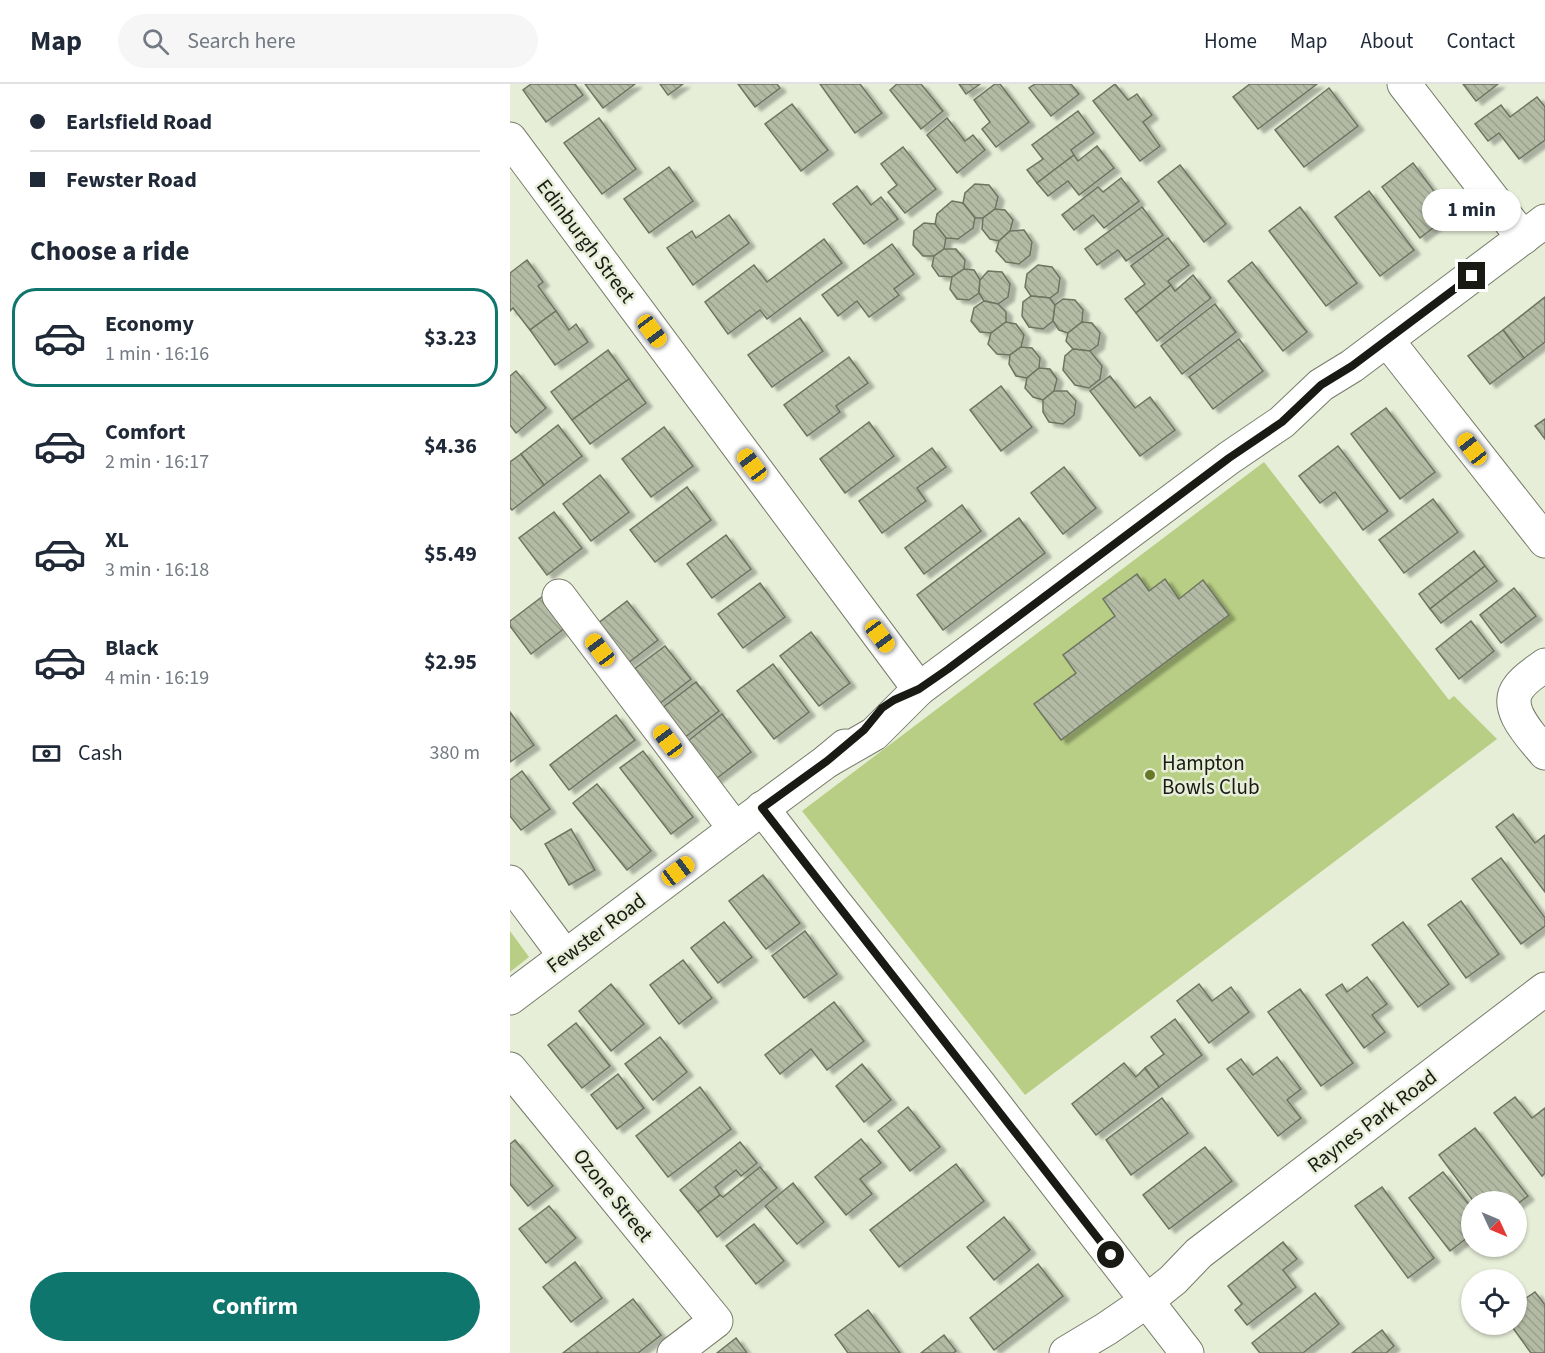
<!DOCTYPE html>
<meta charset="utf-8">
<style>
:root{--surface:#fff;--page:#f6f6f7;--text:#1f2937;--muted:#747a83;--line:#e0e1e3;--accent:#0f766e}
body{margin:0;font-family:"Source Sans 3",sans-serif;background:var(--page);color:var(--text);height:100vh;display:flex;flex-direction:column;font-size:22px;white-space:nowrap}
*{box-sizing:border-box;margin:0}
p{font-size:20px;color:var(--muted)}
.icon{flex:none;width:33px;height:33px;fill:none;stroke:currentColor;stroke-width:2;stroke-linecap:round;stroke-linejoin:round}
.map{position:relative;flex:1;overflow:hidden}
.side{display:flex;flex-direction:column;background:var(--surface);width:510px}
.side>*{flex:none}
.hud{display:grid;align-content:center;height:132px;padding:0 30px;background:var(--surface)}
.needle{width:39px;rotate:134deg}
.buttons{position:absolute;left:951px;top:1107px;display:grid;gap:12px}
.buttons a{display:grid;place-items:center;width:66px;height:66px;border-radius:50%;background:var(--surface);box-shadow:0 2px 4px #0004;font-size:30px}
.end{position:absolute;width:27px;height:27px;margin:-14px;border:8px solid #181a13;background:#fff;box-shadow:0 0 0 3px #fff}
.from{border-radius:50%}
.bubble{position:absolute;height:42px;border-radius:21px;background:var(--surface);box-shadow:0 2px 4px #0004;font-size:20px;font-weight:700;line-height:42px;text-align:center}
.car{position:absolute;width:18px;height:36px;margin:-18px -9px;border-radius:8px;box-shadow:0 0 4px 2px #0007;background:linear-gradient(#f5c518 24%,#345 0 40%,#f5c518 0 76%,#345 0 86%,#f5c518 0)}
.hud b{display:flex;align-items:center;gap:21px;height:57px;font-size:22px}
.hud b+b{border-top:2px solid var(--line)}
.hud i{width:15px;height:15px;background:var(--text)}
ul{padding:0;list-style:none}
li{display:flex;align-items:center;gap:18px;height:99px;margin:0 12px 9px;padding:0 18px;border:3px solid transparent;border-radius:24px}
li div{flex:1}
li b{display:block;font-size:22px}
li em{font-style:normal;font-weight:700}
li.active{border-color:var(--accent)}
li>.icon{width:54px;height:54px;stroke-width:1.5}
h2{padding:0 30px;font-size:27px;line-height:72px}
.pay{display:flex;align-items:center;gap:15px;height:66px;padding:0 30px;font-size:22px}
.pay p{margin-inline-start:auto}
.button{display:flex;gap:12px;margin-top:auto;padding:12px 30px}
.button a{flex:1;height:69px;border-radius:36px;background:var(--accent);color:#fff;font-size:24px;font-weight:700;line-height:69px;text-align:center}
header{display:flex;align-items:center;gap:36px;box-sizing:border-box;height:84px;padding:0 30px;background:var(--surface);border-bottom:2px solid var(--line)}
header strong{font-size:28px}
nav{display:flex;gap:33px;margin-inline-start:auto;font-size:21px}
.search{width:420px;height:54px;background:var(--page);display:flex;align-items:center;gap:15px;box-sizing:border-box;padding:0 21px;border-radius:33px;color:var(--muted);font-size:22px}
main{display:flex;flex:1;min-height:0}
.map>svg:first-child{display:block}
.park{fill:#b8ce84}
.building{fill:url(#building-back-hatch);stroke:#6d7460;stroke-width:1.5;filter:url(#shadow)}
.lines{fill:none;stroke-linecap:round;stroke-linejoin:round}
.minor-casing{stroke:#767c69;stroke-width:35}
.minor{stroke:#fff;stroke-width:33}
.route{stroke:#181a13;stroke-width:8}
.poi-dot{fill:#657929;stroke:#e7eed8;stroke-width:2}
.labels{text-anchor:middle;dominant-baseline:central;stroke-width:5;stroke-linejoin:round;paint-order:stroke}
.street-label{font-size:21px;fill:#181a13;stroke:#e7eed8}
.poi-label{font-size:21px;fill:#181a13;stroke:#e7eed8;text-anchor:start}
</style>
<header>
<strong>Map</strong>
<div class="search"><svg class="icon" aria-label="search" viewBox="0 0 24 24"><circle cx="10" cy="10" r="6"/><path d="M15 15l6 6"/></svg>Search here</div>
<nav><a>Home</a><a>Map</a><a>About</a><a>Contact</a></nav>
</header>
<main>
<section class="side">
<div class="hud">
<b><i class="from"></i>Earlsfield Road</b>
<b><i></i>Fewster Road</b>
</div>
<h2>Choose a ride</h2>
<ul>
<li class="active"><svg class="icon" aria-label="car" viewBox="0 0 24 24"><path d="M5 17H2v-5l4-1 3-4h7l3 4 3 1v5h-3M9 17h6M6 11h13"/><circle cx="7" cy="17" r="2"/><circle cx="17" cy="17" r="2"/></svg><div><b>Economy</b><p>1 min · 16:16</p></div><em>$3.23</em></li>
<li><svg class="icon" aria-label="car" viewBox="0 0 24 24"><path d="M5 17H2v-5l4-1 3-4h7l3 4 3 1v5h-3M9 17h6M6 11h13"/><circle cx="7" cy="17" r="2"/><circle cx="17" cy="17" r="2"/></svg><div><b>Comfort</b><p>2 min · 16:17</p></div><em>$4.36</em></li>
<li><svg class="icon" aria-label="car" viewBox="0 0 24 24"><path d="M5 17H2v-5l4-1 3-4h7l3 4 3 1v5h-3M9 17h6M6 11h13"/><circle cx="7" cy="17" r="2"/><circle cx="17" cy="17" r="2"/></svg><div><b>XL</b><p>3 min · 16:18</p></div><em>$5.49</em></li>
<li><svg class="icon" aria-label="car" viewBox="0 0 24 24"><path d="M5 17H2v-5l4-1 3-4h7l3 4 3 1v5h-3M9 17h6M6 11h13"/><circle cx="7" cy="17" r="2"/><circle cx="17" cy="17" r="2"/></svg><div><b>Black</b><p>4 min · 16:19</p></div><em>$2.95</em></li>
</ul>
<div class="pay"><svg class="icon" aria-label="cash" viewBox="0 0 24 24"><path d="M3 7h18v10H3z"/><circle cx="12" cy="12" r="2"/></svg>Cash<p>380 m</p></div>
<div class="button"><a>Confirm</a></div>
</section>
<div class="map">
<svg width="1035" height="1269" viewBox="0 0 1035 1269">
<defs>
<pattern id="building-back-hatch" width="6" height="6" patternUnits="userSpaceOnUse" patternTransform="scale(1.5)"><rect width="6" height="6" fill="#b4bba5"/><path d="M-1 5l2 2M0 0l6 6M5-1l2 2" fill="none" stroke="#9aa08d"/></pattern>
<filter id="shadow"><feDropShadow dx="6" dy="4" stdDeviation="1.5" flood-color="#0004"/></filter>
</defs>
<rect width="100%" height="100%" fill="#e7eed8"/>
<!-- park -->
<g class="park">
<path d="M754,378l185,238 5,-4 43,43 -472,356 -223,-284z"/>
<path d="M0,847l19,26 -19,15z"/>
</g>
<!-- building -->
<g class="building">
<path d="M21,0h44l8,11 -37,27 -23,-32z"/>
<path d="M75,0h50l-32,24z"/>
<path d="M150,0h23l-15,11z"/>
<path d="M228,0h39l3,4 -25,19z"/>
<path d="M310,0h40l22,29 -27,20z"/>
<path d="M387,0h24l22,27 -22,18 -31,-39z"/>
<path d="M449,0h21l-14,10z"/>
<path d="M485,0h5l29,38 -33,25 -14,-18 8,-7 -16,-22z"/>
<path d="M525,0h36l8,10 -28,22 -22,-28z"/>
<path d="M605,0l13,16 9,-6 15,21 -9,7 17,24 -20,15 -47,-60z"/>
<path d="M740,0h67l-59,45 -25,-32z"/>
<path d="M953,0h35l-22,17z"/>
<path d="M819,4l29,38 -54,41 -29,-37z"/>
<path d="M1027,13l8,10v33l-26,19 -20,-26 -11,8 -13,-17 26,-19 9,12z"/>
<path d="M282,20l36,46 -27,21 -36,-47z"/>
<path d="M568,27l16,22 -23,17 3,5 -37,28 -10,-13 16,-11 -11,-14z"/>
<path d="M89,34l37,51 -34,25 -38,-51z"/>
<path d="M437,34l18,23 8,-6 12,15 -28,23 -30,-38z"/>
<path d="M587,62l17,22 -35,27 -11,-14 -20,15 -11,-13 37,-28 4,6z"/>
<path d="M393,63l33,42 -31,24 -17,-21 9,-7 -16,-21z"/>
<path d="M903,79l38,51 -31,24 -38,-51z"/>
<path d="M670,81l46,59 -22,18 -46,-60z"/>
<path d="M159,83l24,34 -44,32 -25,-34z"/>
<path d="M611,94l18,23 -35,27 -11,-13 -19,15 -12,-15 36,-28 5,5z"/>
<path d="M465,100l14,1 9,12 -3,12 -12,9h-8l-12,-15 2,-10z"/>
<path d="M347,102l14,19 10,-8 17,22 -34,25 -31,-40z"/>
<path d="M859,107l45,59 -34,26 -45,-59z"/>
<path d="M442,117l11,2 12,15 -2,10 -15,11 -12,-1 -11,-14 2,-10z"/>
<path d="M632,123l21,28 -37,26 -8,-11 -21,15 -12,-16z"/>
<path d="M790,123l57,76 -31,23 -57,-75z"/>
<path d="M485,125l10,1 8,10 -3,11 -11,10 -9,-2 -8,-10 1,-11z"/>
<path d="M219,131l20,28 -56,42 -26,-37 25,-17 4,7z"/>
<path d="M414,139l11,1 11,14 -2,11 -10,7h-11l-10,-11 1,-14z"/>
<path d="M514,146l8,12 -2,13 -11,9 -13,-2 -10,-11 3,-10 11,-10z"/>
<path d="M658,154l21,27 -21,16 3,4 -35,28 -11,-14 20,-15 -14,-18z"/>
<path d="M314,155l18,24 -75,56 -7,-9 -32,24 -23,-32 49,-37 13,17z"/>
<path d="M382,160l22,30 -20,15 5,6 -30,22 -12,-16 -19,15 -16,-21z"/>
<path d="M434,165h12l9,11 -1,9 -12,8 -13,-1 -7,-10 2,-10z"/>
<path d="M17,176l16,22 -5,4 18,25 -26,19 -17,-22 -3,3v-38z"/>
<path d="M742,178l55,70 -24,19 -55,-70z"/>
<path d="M528,181l14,2 8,11 -2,14 -8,6 -19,-2 -6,-9 2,-13z"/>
<path d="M454,185l10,1 6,10 -1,13 -10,7 -12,-1 -7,-10 2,-12z"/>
<path d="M478,187l14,1 8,12 -2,13 -10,7 -14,-3 -5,-8 1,-13z"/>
<path d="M683,191l18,23 -54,43 -21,-28 35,-28 4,6z"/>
<path d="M521,212l19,2 5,7 -2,16 -10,8 -14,-2 -7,-11 1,-14z"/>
<path d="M1035,213v45l-21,16 -21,-28z"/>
<path d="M553,215l12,1 8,10 -1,12 -14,11 -9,-3 -6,-9 2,-16z"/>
<path d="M474,217l14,3 8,8v10l-15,11 -11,-1 -9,-11 3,-13z"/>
<path d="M705,220l21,28 -54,42 -21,-28z"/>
<path d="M46,227l13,19 7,-6 12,18 -33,23 -25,-35z"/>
<path d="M290,234l23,33 -51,36 -24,-32z"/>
<path d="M496,238l10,2 8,11 -3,12 -11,8 -13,-1 -9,-10 3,-11z"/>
<path d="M572,238l10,1 8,10 -2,12 -8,6 -17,-2 -7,-8 2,-8z"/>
<path d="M993,246l21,28 -34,26 -22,-28z"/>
<path d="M729,255l24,32 -50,38 -24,-32z"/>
<path d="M511,263l11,1 8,10 -1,10 -12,10 -11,-2 -7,-12 1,-9z"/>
<path d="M563,265l17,2 12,15 -2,13 -11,9 -14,-3 -12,-15 2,-14z"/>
<path d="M98,266l21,29 -57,41 -21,-28z"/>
<path d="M339,273l19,26 -32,23 4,6 -33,24 -23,-31z"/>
<path d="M529,284l11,1 7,10 -3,12 -11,9 -10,-3 -8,-9 2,-10z"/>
<path d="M6,287l30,37 -30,25 -6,-8v-49z"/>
<path d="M600,292l25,32 15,-11 25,33 -35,26 -50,-65z"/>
<path d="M119,295l17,24 -56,41 -18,-24z"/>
<path d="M491,302l31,41 -31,24 -31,-41z"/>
<path d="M544,307h13l9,10 -2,14 -11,9 -14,-2 -6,-10v-12z"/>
<path d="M876,324l49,64 -35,27 -49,-65z"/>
<path d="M1035,335v20l-10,-13z"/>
<path d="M359,338l25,34 -49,37 -25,-34z"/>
<path d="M48,341l24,31 -38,29 -23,-31z"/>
<path d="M154,343l29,39 -42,31 -29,-38z"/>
<path d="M828,362l50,65 -25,19 -28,-38 -15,11 -21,-27z"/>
<path d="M422,364l14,19 -29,21 9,13 -44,32 -23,-32z"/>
<path d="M11,370l23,31 -32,25 -2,-2v-46z"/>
<path d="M554,383l32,41 -33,26 -32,-41z"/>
<path d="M90,391l29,37 -38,29 -28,-37z"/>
<path d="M177,403l24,33 -56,42 -25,-32z"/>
<path d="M923,415l25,33 -54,41 -25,-33z"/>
<path d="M452,421l19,26 -57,43 -19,-26z"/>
<path d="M44,428l28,36 -35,27 -28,-37z"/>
<path d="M509,434l26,35 -102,77 -26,-35z"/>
<path d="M216,451l25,34 -39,29 -25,-34z"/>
<path d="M964,467l11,15 -55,43 -11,-15z"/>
<path d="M975,482l12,15 -56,42 -11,-14z"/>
<path d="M627,490l12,17 16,-12 14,20 24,-19 26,35 -168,125 -27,-36 42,-31 -13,-18 52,-39 -12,-17z"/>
<path d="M250,499l25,34 -42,31 -25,-34z"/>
<path d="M1004,504l22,28 -35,27 -21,-28z"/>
<path d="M37,509l23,31 -39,30 -21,-28v-5z"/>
<path d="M117,517l31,39 -30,23 -31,-39z"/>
<path d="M961,537l23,30 -35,28 -23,-30z"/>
<path d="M301,548l39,51 -31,23 -39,-50z"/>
<path d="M155,562l26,33 -32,25 -26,-34z"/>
<path d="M263,580l36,48 -35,27 -37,-48z"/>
<path d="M186,598l23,29 -35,27 -23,-29z"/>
<path d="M0,628l24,33 -24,17z"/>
<path d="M212,630l29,38 -39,30 -29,-37z"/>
<path d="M106,631l19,25 -66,50 -19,-25z"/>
<path d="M133,667l50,66 -22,17 -51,-66z"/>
<path d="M12,687l28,38 -29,21 -11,-14v-36z"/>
<path d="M87,700l54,67 -24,19 -54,-67z"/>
<path d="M1003,730l22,29 10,-8v57l-49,-65z"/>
<path d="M61,745l24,41 -26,15 -24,-41z"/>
<path d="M991,774l44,60v8l-24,18 -49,-65z"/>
<path d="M253,791l37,48 -34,26 -37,-48z"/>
<path d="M951,817l38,53 -33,24 -38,-53z"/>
<path d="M214,838l28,35 -34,26 -27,-35z"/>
<path d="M893,838l46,62 -31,23 -46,-62z"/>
<path d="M295,847l32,43 -33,24 -32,-42z"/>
<path d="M173,876l29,38 -33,26 -29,-39z"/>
<path d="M857,893l20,27 -15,11 13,17 -21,16 -38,-53 16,-11 5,8z"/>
<path d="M101,900l33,40 -33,27 -32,-40z"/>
<path d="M689,900l13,17 19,-14 18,25 -40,31 -32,-42z"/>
<path d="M790,905l53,74 -32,23 -53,-74z"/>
<path d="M324,918l30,39 -37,29 -16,-21 -31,25 -15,-19z"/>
<path d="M665,935l27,36 -43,32 -14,-19 19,-14 -13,-17z"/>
<path d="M66,939l34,43 -28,22 -34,-43z"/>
<path d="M150,953l27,35 -34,28 -28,-36z"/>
<path d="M767,973l24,32 -14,11 14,18 -23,18 -51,-67 14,-10 12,16z"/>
<path d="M614,979l12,14 9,-9 14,19 -63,48 -24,-31z"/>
<path d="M352,980l29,36 -27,22 -28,-36z"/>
<path d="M108,990l26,34 -27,21 -26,-34z"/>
<path d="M190,1003l31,42 -63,48 -32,-41z"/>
<path d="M1005,1013l17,21 13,-10v65l-3,3 -48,-63z"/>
<path d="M652,1014l26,35 -57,42 -25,-35z"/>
<path d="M398,1023l32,40 -30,24 -32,-40z"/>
<path d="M965,1044l53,68 -12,9v-3h-42l-35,-47z"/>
<path d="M351,1055l20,24 -21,16 12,15 -26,21 -31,-38z"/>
<path d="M5,1056l38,46 -25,20 -18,-22v-40z"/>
<path d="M230,1058l17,21 -16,13 -5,-6 -21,17 5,8 -22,17 -18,-22z"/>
<path d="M695,1063l27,34 -63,48 -26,-34z"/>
<path d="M446,1080l28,37 -85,66 -29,-37z"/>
<path d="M250,1083l17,21 -60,49 -19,-25 22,-17 3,2z"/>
<path d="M933,1088l29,36v26l-22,17 -41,-53z"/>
<path d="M283,1099l31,39 -27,22 -32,-38z"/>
<path d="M872,1103l52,71 -26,20 -53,-72z"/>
<path d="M39,1122l27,32 -30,25 -27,-34z"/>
<path d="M494,1133l26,33 -36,30 -27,-33z"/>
<path d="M244,1140l30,37 -28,23 -30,-38z"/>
<path d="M773,1158l14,17 -14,11 13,17 -49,38 -12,-15 7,-6 -14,-18z"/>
<path d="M65,1178l27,36 -31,24 -28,-35z"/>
<path d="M528,1180l25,32 -69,54 -24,-32z"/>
<path d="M1025,1208l10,13v48h-14l-21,-29h6v-19z"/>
<path d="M805,1209l24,31 -36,29h-43l-8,-10z"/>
<path d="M123,1215l28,36 -23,18h-40l-1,-1 -1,1h-33z"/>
<path d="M358,1226l32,43h-52l-13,-18z"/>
<path d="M872,1246l12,16 -8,7h-34z"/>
<path d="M434,1251l12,16 -3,2h-32z"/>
<path d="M226,1254l11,15h-30z"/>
</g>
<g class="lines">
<!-- minor casing -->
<g class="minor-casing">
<g id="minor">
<path d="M894,0l119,154"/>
<path d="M0,55l409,550"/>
<path d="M877,256l158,201"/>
<path d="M49,512l176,233"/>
<path d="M1035,581c-9,7 -20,13 -26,22 -17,21 13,50 26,66"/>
<path d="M317,677l47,-27 45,-45 310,-231 53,-36 39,-37 31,-19 193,-145"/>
<path d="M252,724l70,91 147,185 208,269"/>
<path d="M0,798l55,74"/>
<path d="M0,914l225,-169 92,-68 18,-15"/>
<path d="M0,985l206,252 -42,32"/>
<path d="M556,1269l40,-24 41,-28 26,-21 26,-27 346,-264"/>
</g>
</g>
<!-- minor -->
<use href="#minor" class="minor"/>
</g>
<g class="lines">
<!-- route -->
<path class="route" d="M601,1171l-349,-447 65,-47 37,-31 18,-22 12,-8 25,-11 29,-20 281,-211 53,-36 39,-37 31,-19 120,-90"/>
</g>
<!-- markers -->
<circle class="poi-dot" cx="640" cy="691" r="6"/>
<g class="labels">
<!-- street labels -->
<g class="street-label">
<text transform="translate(76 157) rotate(53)">Edinburgh Street</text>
<text transform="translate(86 849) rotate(-37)">Fewster Road</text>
<text transform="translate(862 1037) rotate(-37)">Raynes Park Road</text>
<text transform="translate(103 1111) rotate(51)">Ozone Street</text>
</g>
<!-- poi labels -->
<g class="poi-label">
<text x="652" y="679">Hampton<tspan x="652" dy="24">Bowls Club</tspan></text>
</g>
</g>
</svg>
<div class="buttons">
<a><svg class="needle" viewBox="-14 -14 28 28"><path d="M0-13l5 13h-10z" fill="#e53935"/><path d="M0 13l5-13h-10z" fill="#747a83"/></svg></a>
<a><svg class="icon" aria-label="locate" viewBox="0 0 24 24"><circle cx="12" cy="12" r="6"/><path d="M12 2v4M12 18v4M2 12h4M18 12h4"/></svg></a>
</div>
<i class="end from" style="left:601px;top:1171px"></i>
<i class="end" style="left:962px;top:192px"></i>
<div class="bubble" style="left:912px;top:105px;width:99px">1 min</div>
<i class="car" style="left:142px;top:247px;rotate:143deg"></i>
<i class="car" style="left:962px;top:365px;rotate:322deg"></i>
<i class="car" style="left:242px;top:381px;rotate:323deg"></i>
<i class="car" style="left:370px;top:552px;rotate:143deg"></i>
<i class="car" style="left:90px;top:566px;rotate:323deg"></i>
<i class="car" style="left:158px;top:657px;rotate:323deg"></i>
<i class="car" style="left:168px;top:787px;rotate:53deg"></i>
</div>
</main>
